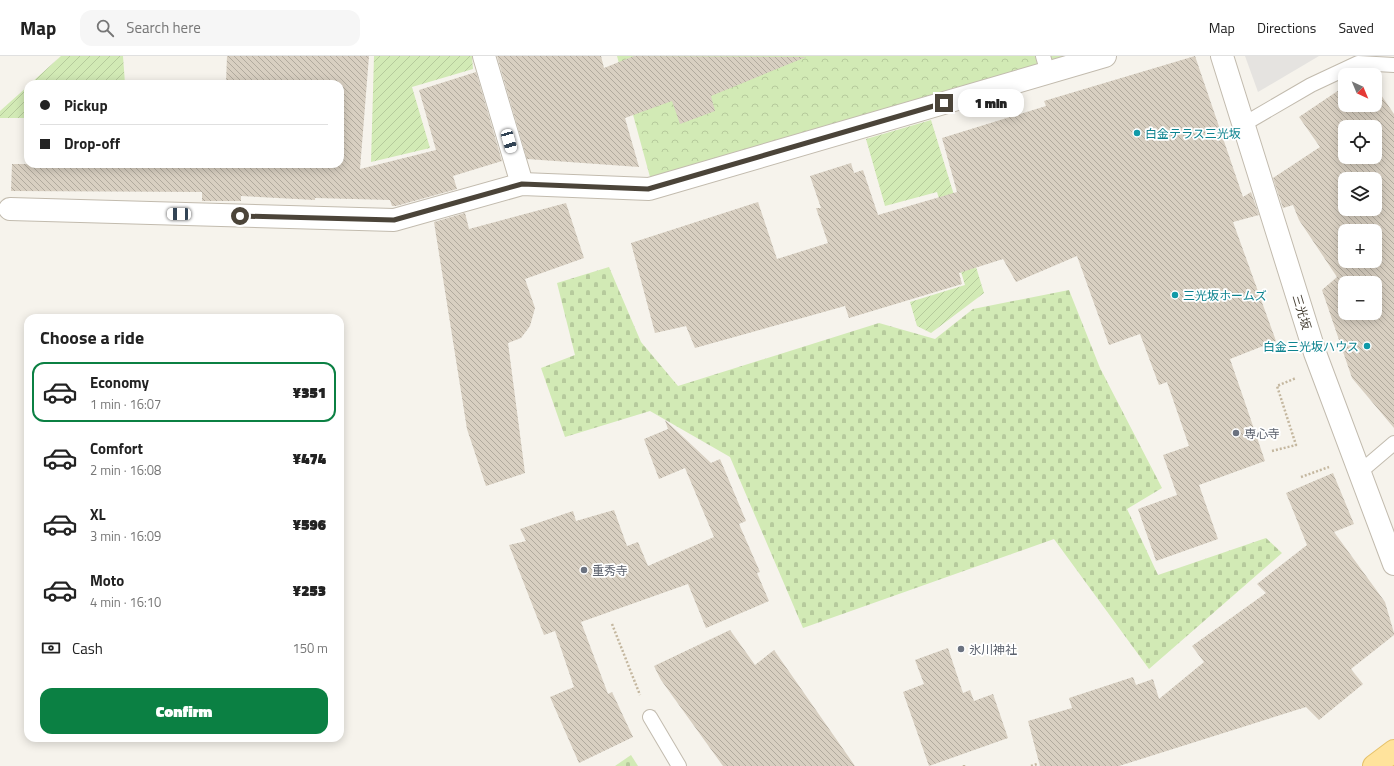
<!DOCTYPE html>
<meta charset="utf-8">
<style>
:root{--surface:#fff;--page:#f6f6f6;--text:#222;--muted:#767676;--line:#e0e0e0;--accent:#0b8043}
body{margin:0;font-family:"Titillium Web","Noto Sans JP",sans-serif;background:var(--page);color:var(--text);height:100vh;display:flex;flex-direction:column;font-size:15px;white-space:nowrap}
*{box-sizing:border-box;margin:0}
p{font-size:13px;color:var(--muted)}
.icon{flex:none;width:22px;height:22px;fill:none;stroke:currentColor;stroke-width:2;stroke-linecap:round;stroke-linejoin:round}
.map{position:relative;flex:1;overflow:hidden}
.side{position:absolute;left:24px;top:258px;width:320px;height:428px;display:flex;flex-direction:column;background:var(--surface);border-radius:12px;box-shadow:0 2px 10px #0003}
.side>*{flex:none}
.hud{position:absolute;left:24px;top:24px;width:320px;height:88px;border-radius:12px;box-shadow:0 2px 10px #0003;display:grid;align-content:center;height:88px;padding:0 16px;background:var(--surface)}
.needle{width:26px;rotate:136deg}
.controls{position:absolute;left:1338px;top:12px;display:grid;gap:8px}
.controls a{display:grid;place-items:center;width:44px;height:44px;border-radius:8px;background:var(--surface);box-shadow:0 2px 10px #0003;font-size:20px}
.end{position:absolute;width:18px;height:18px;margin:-9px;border:5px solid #4b4439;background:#fff;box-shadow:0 0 0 2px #fff}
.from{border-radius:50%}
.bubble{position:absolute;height:28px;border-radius:12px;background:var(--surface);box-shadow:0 2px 10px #0003;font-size:13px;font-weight:800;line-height:28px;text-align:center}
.car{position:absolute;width:12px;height:24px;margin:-12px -6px;border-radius:5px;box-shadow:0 0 3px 1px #0007;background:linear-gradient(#fff 24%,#345 0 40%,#fff 0 76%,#345 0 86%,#fff 0)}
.hud b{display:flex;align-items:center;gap:14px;height:38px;font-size:15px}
.hud b+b{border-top:1px solid var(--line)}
.hud i{width:10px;height:10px;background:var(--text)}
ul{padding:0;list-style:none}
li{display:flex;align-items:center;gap:12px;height:60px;margin:0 8px 6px;padding:0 8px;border:2px solid transparent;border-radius:12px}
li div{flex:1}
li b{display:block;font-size:15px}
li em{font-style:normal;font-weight:800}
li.active{border-color:var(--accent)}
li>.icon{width:36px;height:36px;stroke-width:1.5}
h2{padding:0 16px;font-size:18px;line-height:48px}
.pay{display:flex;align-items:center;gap:10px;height:44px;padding:0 16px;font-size:15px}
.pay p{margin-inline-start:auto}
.button{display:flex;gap:8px;margin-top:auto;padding:8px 16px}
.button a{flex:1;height:46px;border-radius:12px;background:var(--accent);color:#fff;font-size:16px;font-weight:800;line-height:46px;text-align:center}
header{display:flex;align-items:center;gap:24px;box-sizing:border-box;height:56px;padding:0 20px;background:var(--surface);border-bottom:1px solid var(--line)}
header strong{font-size:19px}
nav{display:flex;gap:22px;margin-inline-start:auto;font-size:14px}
.search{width:280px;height:36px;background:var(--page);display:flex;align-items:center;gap:10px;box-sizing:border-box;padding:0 14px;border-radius:12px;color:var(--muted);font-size:15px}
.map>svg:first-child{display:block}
.forest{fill:url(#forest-crowns)}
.cemetery{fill:url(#cemetery-stones)}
.garden{fill:url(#garden-furrows)}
.parking{fill:#e5e3e0}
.building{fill:url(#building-back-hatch);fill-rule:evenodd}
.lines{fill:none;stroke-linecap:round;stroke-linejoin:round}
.lane-casing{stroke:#c2bbae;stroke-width:16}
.street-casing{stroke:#c2bbae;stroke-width:24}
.primary-casing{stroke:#e6c16a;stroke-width:24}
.path{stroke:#c4b79f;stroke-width:2.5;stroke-dasharray:2 2;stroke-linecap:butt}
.lane{stroke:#fff;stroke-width:14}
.street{stroke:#fff;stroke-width:22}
.primary{stroke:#ffe39c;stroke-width:22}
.route{stroke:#4b4439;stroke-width:5}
.culture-dot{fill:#0f9aa8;stroke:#fff;stroke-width:1.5}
.worship-dot{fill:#6b7280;stroke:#fff;stroke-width:1.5}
.labels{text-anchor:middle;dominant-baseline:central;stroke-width:3.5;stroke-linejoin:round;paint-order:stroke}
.culture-label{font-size:12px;fill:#0d838f;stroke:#fff;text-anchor:start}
.street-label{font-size:12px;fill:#4b4439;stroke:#fff}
.worship-label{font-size:12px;fill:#5b616d;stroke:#fff;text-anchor:start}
</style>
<header>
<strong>Map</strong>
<div class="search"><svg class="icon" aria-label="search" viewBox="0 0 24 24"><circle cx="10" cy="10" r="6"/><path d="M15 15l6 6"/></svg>Search here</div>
<nav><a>Map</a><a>Directions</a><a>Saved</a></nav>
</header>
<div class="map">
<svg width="1394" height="710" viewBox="0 0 1394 710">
<defs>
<pattern id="forest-crowns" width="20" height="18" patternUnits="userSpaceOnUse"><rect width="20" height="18" fill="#d2eab5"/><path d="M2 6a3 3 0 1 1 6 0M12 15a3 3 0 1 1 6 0" fill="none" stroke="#b6ca9c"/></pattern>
<pattern id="cemetery-stones" width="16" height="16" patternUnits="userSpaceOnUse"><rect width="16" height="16" fill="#d2eab5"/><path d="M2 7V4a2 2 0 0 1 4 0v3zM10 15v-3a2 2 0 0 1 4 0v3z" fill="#b6ca9c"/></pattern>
<pattern id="garden-furrows" width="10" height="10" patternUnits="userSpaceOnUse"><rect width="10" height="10" fill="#d2eab5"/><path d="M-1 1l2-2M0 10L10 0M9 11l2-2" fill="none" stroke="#b6ca9c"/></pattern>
<pattern id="building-back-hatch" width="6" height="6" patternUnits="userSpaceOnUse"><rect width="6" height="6" fill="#d8cfc1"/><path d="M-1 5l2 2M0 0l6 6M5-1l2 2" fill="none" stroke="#b1aa9e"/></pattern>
</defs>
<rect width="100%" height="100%" fill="#f6f3ec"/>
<!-- forest -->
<path class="forest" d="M617,0h456l-182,54 -241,67z"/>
<!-- cemetery -->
<g class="cemetery">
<path d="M609,211l32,75 37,44 201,-63 56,16 38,-30 96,-19 31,78 62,120 -35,21 31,66 108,-37 16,15 -133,116 -95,-130 -251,89 -73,-171 -80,-46 -85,26 -24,-69 34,-13 -18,-72z"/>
<path d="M631,699l7,11h-23z"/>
</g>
<!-- garden -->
<g class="garden">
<path d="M61,0h62l2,28h-95z"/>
<path d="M374,0h98l1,13 -61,18 18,61 -59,14z"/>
<path d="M28,30v32h-28v-7z"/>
<path d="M931,64l53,173 -53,40 -14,-7 -7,-24 55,-17 -28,-93 -52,14 -19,-67z"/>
</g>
<!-- parking -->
<path class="parking" d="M1245,0h74l-61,36z"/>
<!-- building -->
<g class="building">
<path d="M227,0h142l-9,113 76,-19 -17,-60 57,-18 26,89 -49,15 4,13 -61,17h-4l-2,-6 -75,-2v2l-74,-4v5h-39v-9l-191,-1 1,-27h328v-80h-114z"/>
<path d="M497,0h104l3,12 30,-12 172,1 -95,39 4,15 -35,13 -8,-23 -47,17 14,49 -112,-8z"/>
<path d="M1195,0l48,141 8,-5 8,23 -26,7 43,119 -46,18 35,102 -66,24 19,54 -62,22 -18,-52 39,-14 -14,-40 26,-9 -22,-64 -8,3 -19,-51 -31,11 -32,-89 -61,26 -13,-23 -44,14 3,11 -113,34 -4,-12 -150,42 -9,-22 -31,7 -24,-90 127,-41 19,57 51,-16 -12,-35h5l-11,-32 41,-13 3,10 9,-3 15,45 79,-23 -15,-54 104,-32 -2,-5z"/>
<path d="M1345,30v19h30v-19l19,28v314l-42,-50 -30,-88 15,-13 -38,-57 -6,-15 -10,3 -10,-30 47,-31 -21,-30zM1345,71h30v30h-30zM1345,123h30v30h-30zM1345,175h30v30h-30zM1345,227h30v30h-30z"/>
<path d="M566,147l18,55 -59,21 10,29 -5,18 -9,12 -13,5 17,130 -39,13 -19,-57 -33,-207 31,-9 4,16z"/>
<path d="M665,364l46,43 9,-4 26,62 -7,3 21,48 -3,1 12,28 -63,27 -18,-44 -107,38 27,72 4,-2 21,45 -54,26 -29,-66 24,-10 -19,-56 -11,4 -35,-90 17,-4 -6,-12 53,-18 3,10 38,-11 13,36 11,-4 10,24 66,-29 -29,-69 -26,11 -15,-40 24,-10z"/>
<path d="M1333,417l21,51 -20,8 51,70 9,31v2l-43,34 12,15 -44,36 -13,-13 -187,59h-79l-12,-45 44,-13 -3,-10 64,-21 3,8 17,-6 6,20 45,-37 -12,-16 74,-53 -9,-9 50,-39 -21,-52z"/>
<path d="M730,574l25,35 19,-15 81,116h-132l-62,-86 -7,-14z"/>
<path d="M948,592l15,45 7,-3 4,11 19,-7 15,44 -79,28 -26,-74 21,-8 -9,-24z"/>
</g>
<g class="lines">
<!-- lane casing -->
<g class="lane-casing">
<g id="lane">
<path d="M1043,0l5,17"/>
<path d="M1244,68l67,-39 47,-22 36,2"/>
<path d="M1360,416l34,-29"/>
<path d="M650,661l29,49"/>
</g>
</g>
<!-- street casing -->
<g class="street-casing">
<g id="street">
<path d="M484,0l38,128"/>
<path d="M1222,0l93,297 79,211"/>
<path d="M10,153l384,11 128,-36 127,5 456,-133"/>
</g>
</g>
<!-- primary casing -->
<g class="primary-casing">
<path id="primary" d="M1374,710l20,-15"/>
</g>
<!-- path -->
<g class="path">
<path d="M1272,395l24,-6 -19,-59 19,-8"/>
<path d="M1301,421l28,-10"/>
<path d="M612,568l28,71"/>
<path d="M964,709v1"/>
<path d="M1031,710l6,-2"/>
</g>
<!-- lane -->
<use href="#lane" class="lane"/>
<!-- street -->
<use href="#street" class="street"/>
<!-- primary -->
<use href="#primary" class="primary"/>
</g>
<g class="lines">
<!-- route -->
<path class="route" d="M240,160l154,4 128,-36 126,5 296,-86"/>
</g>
<!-- markers -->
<g class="culture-dot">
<circle cx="1137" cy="77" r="4"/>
<circle cx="1175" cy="239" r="4"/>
<circle cx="1367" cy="290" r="4"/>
</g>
<g class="worship-dot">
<circle cx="1236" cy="377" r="4"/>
<circle cx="584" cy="514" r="4"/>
<circle cx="961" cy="593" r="4"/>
</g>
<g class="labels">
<!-- culture labels -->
<g class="culture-label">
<text x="1145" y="77">白金テラス三光坂</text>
<text x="1183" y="239">三光坂ホームズ</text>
<text x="1359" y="290" text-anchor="end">白金三光坂ハウス</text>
</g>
<!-- street labels -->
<g class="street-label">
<text transform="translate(1302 256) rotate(73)">三光坂</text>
</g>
<!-- worship labels -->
<g class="worship-label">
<text x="1244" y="377">専心寺</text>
<text x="592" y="514">重秀寺</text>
<text x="969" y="593">氷川神社</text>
</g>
</g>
</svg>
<div class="controls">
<a><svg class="needle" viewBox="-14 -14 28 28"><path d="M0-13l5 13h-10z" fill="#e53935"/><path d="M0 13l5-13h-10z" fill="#767676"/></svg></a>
<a><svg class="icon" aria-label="locate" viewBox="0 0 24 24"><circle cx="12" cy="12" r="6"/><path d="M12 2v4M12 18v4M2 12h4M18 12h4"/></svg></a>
<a><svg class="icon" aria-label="layers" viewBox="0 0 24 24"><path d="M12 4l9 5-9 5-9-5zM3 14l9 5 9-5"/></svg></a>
<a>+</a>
<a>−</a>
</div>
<i class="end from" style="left:240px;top:160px"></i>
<i class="end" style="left:944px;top:47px"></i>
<div class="bubble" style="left:958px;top:33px;width:66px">1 min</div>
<i class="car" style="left:509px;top:85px;rotate:164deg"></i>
<i class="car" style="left:179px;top:158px;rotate:271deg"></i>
<div class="hud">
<b><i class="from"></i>Pickup</b>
<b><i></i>Drop-off</b>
</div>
<section class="side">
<h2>Choose a ride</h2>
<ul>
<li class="active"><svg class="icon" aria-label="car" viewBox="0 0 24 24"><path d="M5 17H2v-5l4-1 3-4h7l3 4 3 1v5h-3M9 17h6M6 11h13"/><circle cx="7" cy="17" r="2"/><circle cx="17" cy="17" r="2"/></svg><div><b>Economy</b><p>1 min · 16:07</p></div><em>¥351</em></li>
<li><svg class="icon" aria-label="car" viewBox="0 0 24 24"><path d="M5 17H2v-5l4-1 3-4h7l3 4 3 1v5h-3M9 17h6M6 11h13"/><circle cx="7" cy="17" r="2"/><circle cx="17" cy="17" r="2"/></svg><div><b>Comfort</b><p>2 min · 16:08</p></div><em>¥474</em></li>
<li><svg class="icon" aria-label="car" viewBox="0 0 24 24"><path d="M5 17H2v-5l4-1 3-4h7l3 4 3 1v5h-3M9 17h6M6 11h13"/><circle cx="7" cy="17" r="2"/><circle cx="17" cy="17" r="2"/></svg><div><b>XL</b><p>3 min · 16:09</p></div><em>¥596</em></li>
<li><svg class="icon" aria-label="car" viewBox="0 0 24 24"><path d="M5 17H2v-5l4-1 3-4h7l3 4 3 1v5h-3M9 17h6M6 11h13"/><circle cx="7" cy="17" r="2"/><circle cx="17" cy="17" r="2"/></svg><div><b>Moto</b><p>4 min · 16:10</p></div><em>¥253</em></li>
</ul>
<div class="pay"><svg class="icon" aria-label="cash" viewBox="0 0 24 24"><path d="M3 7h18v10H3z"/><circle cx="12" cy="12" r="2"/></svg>Cash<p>150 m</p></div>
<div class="button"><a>Confirm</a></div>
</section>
</div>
